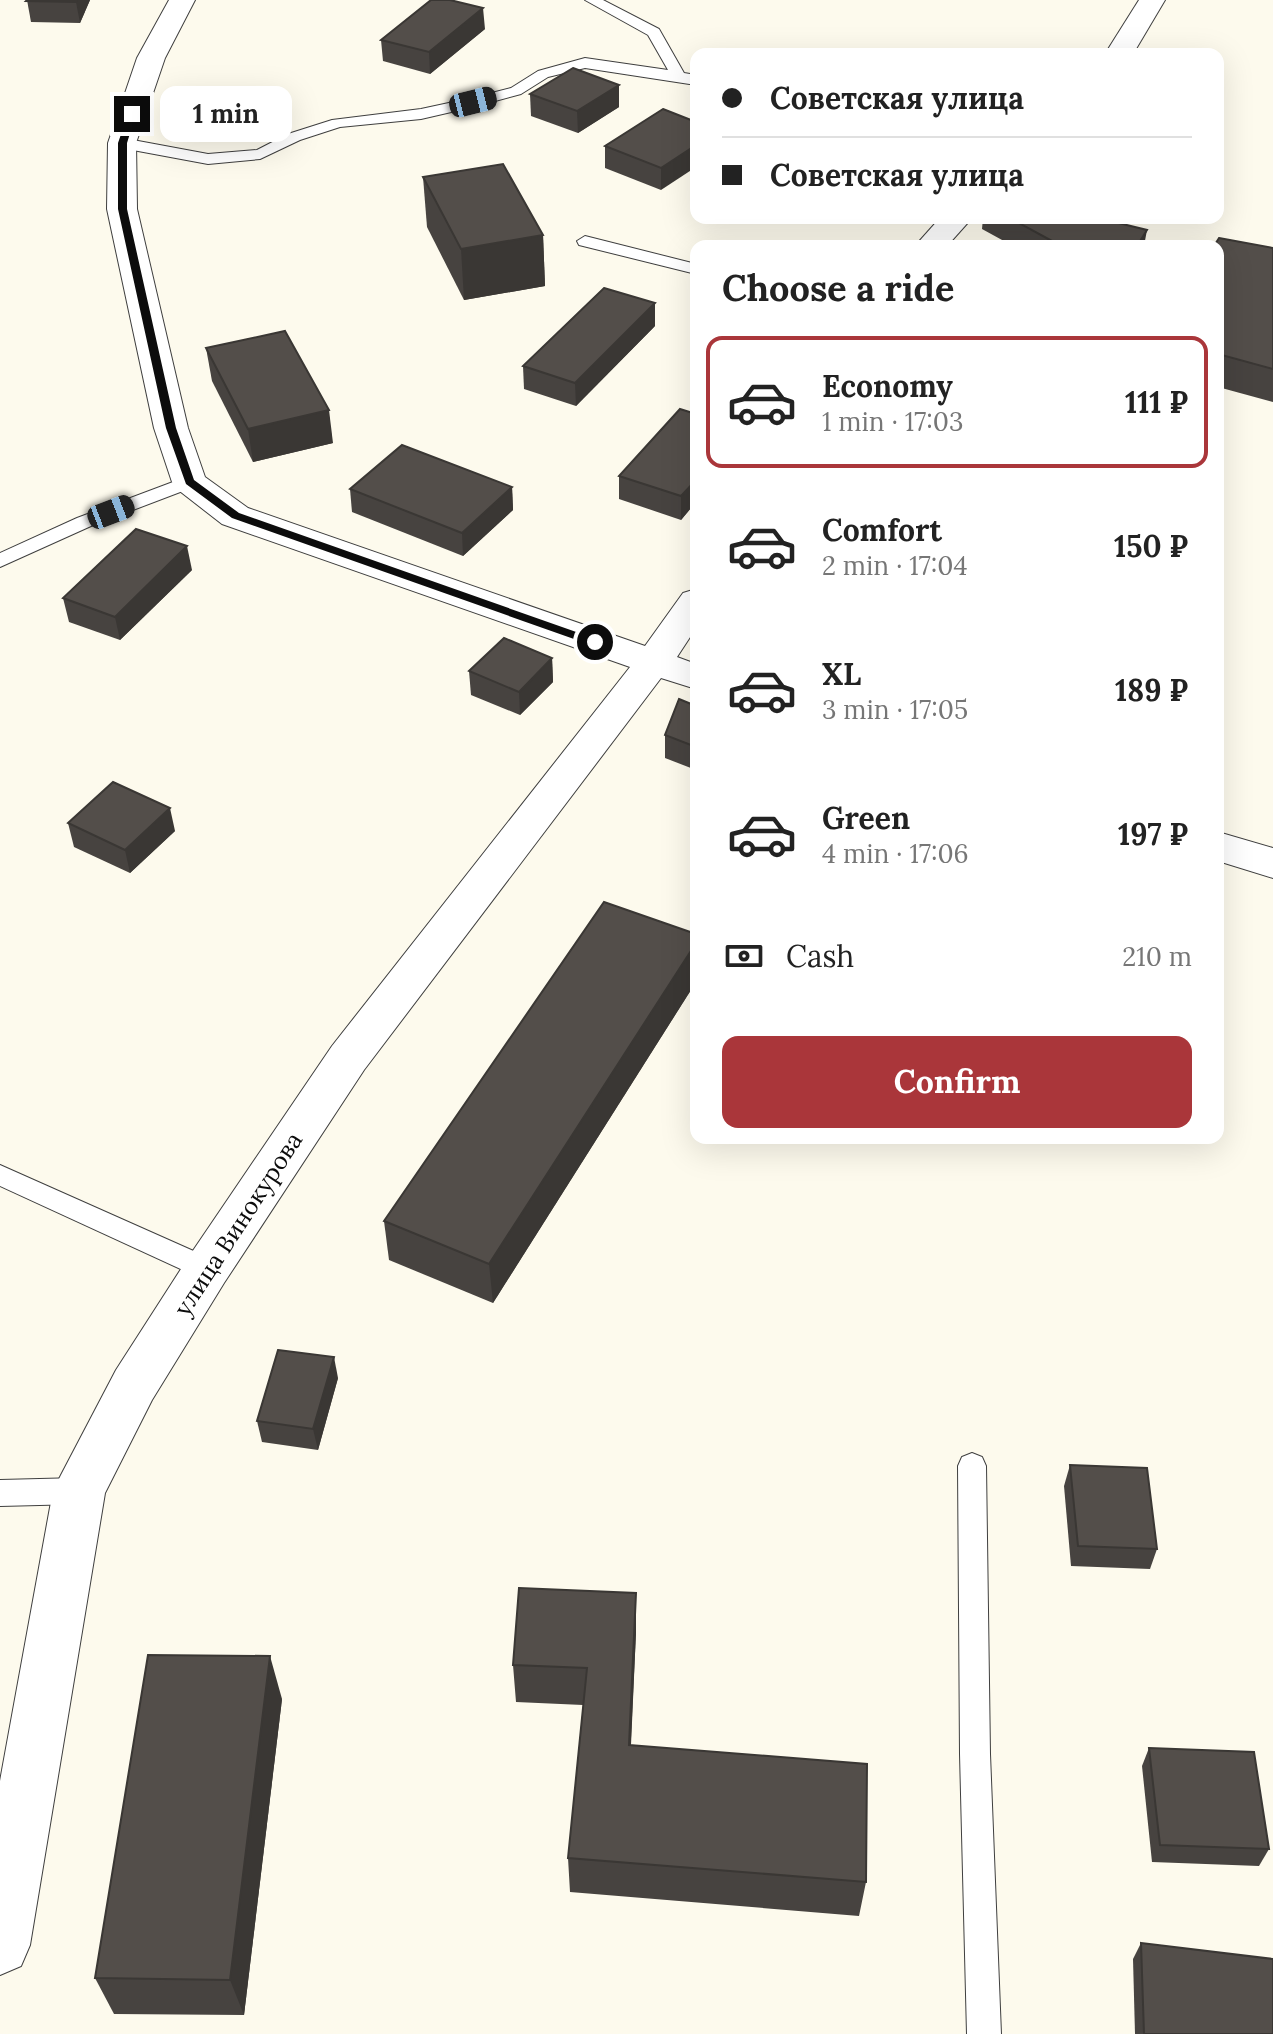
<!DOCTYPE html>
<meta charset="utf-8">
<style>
:root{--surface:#fff;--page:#f2f2f2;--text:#222;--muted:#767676;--line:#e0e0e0;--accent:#aa363a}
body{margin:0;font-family:Lora,serif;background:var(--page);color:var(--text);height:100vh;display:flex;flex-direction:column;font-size:30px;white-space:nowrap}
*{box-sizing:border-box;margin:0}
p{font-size:26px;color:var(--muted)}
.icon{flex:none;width:44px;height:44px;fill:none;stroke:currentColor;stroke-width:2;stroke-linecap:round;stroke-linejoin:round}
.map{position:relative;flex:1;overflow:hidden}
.drawer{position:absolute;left:690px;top:240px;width:534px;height:904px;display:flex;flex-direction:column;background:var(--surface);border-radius:16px;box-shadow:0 8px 32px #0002}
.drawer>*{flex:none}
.banner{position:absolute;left:690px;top:48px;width:534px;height:176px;border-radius:16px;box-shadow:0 8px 32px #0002;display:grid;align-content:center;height:176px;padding:0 32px;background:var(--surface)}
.end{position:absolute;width:36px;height:36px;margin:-18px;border:10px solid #0c0c0c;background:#fff;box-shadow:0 0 0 4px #fff}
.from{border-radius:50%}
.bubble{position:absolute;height:56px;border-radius:16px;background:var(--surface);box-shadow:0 8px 32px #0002;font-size:26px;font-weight:800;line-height:56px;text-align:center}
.car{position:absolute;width:24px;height:48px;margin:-24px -12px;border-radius:10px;box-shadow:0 0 6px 2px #0007;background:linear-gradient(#222 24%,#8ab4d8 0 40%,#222 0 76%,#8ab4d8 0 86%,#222 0)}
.banner b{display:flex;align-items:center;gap:28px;height:76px;font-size:30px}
.banner b+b{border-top:2px solid var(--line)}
.banner i{width:20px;height:20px;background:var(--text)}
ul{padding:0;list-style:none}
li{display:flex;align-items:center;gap:24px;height:132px;margin:0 16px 12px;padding:0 16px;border:4px solid transparent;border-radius:16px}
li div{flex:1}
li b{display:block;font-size:30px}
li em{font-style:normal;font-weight:800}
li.current{border-color:var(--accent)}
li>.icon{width:72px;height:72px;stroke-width:1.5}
h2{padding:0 32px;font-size:36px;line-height:96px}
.pay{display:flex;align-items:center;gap:20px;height:88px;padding:0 32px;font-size:30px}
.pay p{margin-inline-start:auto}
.primary-button{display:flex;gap:16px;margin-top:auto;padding:16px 32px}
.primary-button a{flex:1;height:92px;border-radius:16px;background:var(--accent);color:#fff;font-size:32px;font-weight:800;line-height:92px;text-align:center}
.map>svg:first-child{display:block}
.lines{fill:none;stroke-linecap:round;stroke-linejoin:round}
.service-casing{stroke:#3f3f3f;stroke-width:2}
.minor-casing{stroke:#3f3f3f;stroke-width:2}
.service{fill:#fff;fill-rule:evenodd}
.minor{fill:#fff;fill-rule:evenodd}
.wall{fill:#474340}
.shaded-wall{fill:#3a3734}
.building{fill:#534e4a;stroke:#3a3734;stroke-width:2}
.route{fill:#0c0c0c}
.labels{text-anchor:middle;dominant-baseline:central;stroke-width:8;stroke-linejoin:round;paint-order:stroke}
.street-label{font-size:24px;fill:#0c0c0c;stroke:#fff}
</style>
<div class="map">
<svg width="1273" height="2034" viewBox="0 0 1273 2034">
<rect width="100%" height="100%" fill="#fdfaed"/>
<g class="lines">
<!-- service casing -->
<g class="service-casing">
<g id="service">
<path d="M585,0h18l56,29 25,44 12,2v10l-111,-17 -37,9 -27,17 -48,13 -52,12 -81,8 -40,13 -40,19 -52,5 -86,-16 -8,-5 8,-5 86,16 49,-4 31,-16 44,-14 89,-11 51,-11 39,-10 27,-17 47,-13 83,12 -20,-35z"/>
<path d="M585,236l111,28v10l-117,-29 -2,-4z"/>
<path d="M189,476l7,2 2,4 -2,4 -105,40 -91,41v-14l77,-35z"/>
<path d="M0,1165l216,96 4,8 -4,8 -9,3 -9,-3 -198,-91z"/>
<path d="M972,1453l10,4 4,9 4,288 11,280h-34l-7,-280 -2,-288 4,-9z"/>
<path d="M79,1478l10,4 4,9 -4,9 -10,4 -79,2v-26z"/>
</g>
</g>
<!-- minor casing -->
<g class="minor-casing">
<g id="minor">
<path d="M169,0h26l-30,58 -29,85 1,66 51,219 17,49 43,31 397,138 38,-53 13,-4v39l-19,29 19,7v25l-35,-11 -297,392 -140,213 -72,117 -47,93 -75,452 -9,21 -21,9v-194l53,-290 8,-16 55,-105 74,-115 142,-209 298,-379 -408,-143 -45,-35 -5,-7 -18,-54 -47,-219 1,-66 29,-85z"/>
<path d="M1139,0h26l-32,54h-28z"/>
<path d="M940,218h32l-25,28h-32z"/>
<path d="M1218,832l55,16v30l-55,-17z"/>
</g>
</g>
<!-- service -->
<use href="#service" class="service"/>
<!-- minor -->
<use href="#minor" class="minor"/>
</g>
<!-- wall -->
<g class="wall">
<path d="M27,0h63l-10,23 -49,-1z"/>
<path d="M485,29l-55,45 -47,-13 -2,-21z"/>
<path d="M530,94l89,13 -41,26 -47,-17z"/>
<path d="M663,109l-2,81 -56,-22v-22z"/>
<path d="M423,177l120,58 2,51 -81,14 -37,-73z"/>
<path d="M983,218h126l-1,2 36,26h-131l-31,-17z"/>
<path d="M1218,246l55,2v154l-55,-15z"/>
<path d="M655,326l-79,80 -52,-17 -1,-23z"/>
<path d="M206,348l127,95 -80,19 -41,-81z"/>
<path d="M696,414v88l-15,18 -62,-21v-23z"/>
<path d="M512,487l1,23 -50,46 -111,-44 -2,-23z"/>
<path d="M192,570l-72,70 -51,-18 -6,-24z"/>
<path d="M552,658l1,24 -33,33 -49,-20 -2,-24z"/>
<path d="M696,706v64l-31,-12v-23z"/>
<path d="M68,823l107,8 -45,42 -56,-26z"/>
<path d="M696,934v48l-203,321 -104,-43 -5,-39z"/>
<path d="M338,1378l-20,72 -56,-8 -5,-21z"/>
<path d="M1070,1465l87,84 -7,20 -79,-3 -7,-80z"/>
<path d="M636,1593v39l-5,113 235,137 -7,34 -289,-24 -2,-34 15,-153 -67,-3 -3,-37z"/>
<path d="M282,1699l-38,316 -130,-1 -19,-36z"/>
<path d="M1149,1748l120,101 -10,17 -107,-4 -10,-96z"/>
<path d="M1141,1943l132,91h-138l-2,-75z"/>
</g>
<!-- shaded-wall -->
<g class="shaded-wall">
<path d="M77,0h13l-10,23 -4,-21z"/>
<path d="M483,8l2,21 -55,45 -1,-22z"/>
<path d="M619,85v22l-41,26 -1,-22z"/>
<path d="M696,145v22l-35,23v-22z"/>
<path d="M1147,230l-3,16h-7z"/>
<path d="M543,235l2,51 -81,14 -3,-51z"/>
<path d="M655,303v23l-79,80 -1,-23z"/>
<path d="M329,410l4,33 -80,19 -5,-33z"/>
<path d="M696,480v22l-15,18v-24z"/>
<path d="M512,487l1,23 -50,46 -1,-23z"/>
<path d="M187,546l5,24 -72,70 -5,-23z"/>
<path d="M552,658l1,24 -33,33 -1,-23z"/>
<path d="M170,808l5,23 -45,42 -5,-23z"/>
<path d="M696,943v39l-203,321 -4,-39z"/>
<path d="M334,1357l4,21 -20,72 -5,-21z"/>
<path d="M636,1593v39l-7,149v-36z"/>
<path d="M270,1656l12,43 -38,316 -14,-35z"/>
</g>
<!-- building -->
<g class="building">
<path d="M27,0h50l-1,2 -50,-1z"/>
<path d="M431,0h19l33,8 -54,44 -48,-12z"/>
<path d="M573,68l46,17 -42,26 -47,-17z"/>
<path d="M663,109l33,13v23l-35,23 -56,-22z"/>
<path d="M503,164l40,71 -82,14 -38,-72z"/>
<path d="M1010,218h93l-1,1 45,11 -10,16h-88l3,-5z"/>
<path d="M1219,238l54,10v121l-55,-15v-108h-4z"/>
<path d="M604,288l51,15 -80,80 -52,-17z"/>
<path d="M285,331l44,79 -81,19 -42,-81z"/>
<path d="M680,409l16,5v66l-15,16 -62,-20z"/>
<path d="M402,445l110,42 -50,46 -112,-44z"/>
<path d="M136,529l51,17 -72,71 -52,-19z"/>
<path d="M504,638l48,20 -33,34 -50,-21z"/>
<path d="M679,699l17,7v41l-31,-12z"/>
<path d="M113,782l57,26 -45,42 -57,-27z"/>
<path d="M604,902l92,32v9l-207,321 -105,-43z"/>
<path d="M278,1350l56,7 -21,72 -56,-8z"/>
<path d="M1070,1465l77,3 10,81 -79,-3z"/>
<path d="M519,1588l117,5 -7,152 238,19 -1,118 -298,-24 19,-190 -74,-3z"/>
<path d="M148,1655l122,1 -40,324 -135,-2z"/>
<path d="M1149,1748l105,4 15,97 -109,-4z"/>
<path d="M1141,1943l132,16v75h-129z"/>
</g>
<!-- route -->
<path class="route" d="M132,112l4,2 -9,29v66l49,219 18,52 45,33 360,127v5h-8l-359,-127 -46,-34 -20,-56 -48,-219v-66l10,-29z"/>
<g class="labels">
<!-- street labels -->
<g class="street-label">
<text transform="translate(238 1224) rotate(-57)">улица Винокурова</text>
</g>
</g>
</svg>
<i class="end from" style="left:595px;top:642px"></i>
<i class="end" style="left:132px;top:114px"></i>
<div class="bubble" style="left:160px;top:86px;width:132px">1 min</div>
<i class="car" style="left:473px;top:102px;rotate:76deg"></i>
<i class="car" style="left:111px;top:512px;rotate:69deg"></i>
<div class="banner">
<b><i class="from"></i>Советская улица</b>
<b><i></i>Советская улица</b>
</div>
<section class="drawer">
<h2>Choose a ride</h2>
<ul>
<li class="current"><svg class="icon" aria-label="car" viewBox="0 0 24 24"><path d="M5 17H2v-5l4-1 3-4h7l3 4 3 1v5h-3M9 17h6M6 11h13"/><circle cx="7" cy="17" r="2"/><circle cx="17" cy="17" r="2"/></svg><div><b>Economy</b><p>1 min · 17:03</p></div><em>111 ₽</em></li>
<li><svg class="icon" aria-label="car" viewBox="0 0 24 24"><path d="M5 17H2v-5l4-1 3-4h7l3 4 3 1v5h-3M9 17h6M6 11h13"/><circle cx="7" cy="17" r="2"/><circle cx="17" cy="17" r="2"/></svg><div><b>Comfort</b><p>2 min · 17:04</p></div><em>150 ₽</em></li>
<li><svg class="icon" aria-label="car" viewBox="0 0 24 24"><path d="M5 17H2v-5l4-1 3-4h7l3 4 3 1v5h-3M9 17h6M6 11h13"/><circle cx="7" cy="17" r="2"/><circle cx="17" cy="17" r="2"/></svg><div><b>XL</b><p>3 min · 17:05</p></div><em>189 ₽</em></li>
<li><svg class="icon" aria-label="car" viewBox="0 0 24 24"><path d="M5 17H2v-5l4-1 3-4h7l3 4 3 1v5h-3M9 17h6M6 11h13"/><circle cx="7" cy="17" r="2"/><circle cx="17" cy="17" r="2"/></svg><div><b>Green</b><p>4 min · 17:06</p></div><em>197 ₽</em></li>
</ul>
<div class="pay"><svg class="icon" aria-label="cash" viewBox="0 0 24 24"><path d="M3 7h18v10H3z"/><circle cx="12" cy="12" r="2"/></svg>Cash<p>210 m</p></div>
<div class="primary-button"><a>Confirm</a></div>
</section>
</div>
